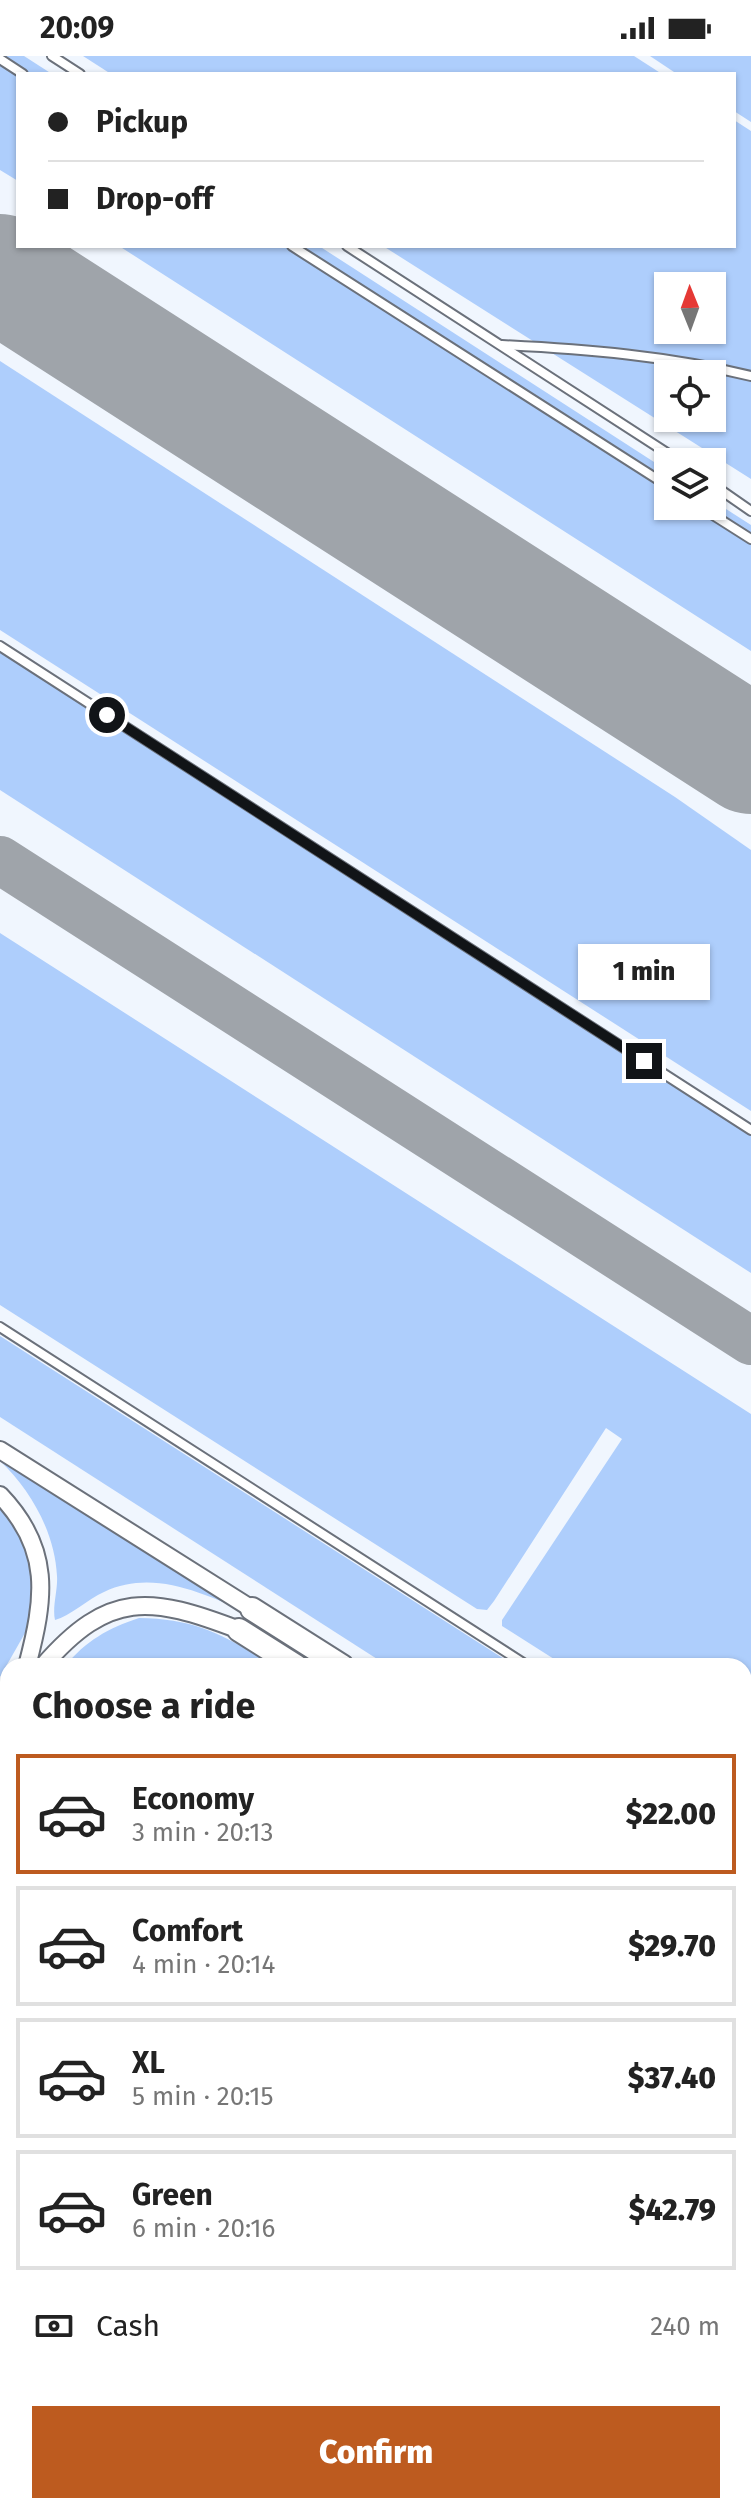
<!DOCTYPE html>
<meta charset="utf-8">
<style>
:root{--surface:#fff;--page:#f6f6f6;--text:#222;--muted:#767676;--line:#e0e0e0;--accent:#bd5b1f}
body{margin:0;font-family:"Fira Sans",sans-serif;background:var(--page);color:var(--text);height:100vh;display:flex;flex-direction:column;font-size:30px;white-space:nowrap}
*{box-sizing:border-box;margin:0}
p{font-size:26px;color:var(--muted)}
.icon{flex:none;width:44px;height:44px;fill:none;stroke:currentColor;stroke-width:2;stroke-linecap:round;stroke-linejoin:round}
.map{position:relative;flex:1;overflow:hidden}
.panel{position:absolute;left:0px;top:1602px;width:752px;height:856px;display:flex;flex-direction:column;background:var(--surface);border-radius:24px 24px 0 0;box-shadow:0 2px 6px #0004}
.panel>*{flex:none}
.hud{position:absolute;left:16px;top:16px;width:720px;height:176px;border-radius:0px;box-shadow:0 2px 6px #0004;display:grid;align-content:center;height:176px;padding:0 32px;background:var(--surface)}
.needle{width:52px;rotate:359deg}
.fabs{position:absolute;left:654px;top:216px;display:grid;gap:16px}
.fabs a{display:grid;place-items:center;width:72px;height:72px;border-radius:0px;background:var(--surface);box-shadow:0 2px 6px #0004;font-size:40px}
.end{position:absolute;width:36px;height:36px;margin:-18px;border:10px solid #111417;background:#fff;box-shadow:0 0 0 4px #fff}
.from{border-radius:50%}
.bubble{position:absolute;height:56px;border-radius:0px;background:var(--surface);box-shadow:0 2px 6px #0004;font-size:26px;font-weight:800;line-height:56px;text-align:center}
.hud b{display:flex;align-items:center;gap:28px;height:76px;font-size:30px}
.hud b+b{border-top:2px solid var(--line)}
.hud i{width:20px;height:20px;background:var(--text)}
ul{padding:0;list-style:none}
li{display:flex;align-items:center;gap:24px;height:120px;margin:0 16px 12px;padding:0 16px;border:4px solid var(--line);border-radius:0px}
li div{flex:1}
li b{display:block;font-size:30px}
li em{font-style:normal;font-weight:800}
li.on{border-color:var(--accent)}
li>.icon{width:72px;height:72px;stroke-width:1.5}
h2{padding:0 32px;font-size:36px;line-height:96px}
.pay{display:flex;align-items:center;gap:20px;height:88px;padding:0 32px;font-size:30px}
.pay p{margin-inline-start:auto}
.action{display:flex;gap:16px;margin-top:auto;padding:16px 32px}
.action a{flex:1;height:92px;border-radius:0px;background:var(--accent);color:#fff;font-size:32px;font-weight:800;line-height:92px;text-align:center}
.status{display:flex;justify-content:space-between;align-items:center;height:56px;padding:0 40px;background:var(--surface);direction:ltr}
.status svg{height:22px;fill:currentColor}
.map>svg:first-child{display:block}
.green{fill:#aecefc;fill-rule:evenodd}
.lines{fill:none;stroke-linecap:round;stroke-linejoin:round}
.taxiway{stroke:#9fa4aa;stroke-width:48}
.runway{stroke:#9fa4aa;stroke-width:118}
.lane-casing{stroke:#6b717b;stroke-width:12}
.street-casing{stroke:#6b717b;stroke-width:20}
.secondary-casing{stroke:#6b717b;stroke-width:26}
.lane{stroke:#fff;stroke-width:8}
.street{stroke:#fff;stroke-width:16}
.secondary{stroke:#fff;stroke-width:22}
.route{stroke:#111417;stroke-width:10}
</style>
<div class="status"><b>20:09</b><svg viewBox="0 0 49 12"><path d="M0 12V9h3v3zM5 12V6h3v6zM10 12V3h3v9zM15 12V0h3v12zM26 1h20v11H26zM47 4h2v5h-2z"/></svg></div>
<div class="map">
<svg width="751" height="2458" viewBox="0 0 751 2458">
<rect width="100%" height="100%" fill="#f0f6fe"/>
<!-- green -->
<g class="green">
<path d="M0,0h24l28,18h-34v107l-18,-11z"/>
<path d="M83,0h551l28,18h-551z"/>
<path d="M650,0h101v66l-17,-11v-37h-57z"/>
<path d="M734,64l17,11v348l-368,-233h351zM668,230h44v44h-44zM668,318h44v44h-44z"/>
<path d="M119,190h200l349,225v35h44v-6l39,25v126z"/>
<path d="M0,305l675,436 76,53v261l-751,-481z"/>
<path d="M0,595l751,481v141l-751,-483z"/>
<path d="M0,877l751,481v325l-7,12v-85h-179l-63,-40v-6l120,-181 -16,-11 -112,173 -7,9 -10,-1 -477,-304z"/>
<path d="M0,1280l515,330h-127l-388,-249z"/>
<path d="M0,1394l248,163c-46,-20 -95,-44 -144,-21 -16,7 -34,24 -49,28 -3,-13 3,-30 2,-44 -2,-43 -26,-86 -57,-115z"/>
<path d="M0,1445l37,65 -8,60 -29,51z"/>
<path d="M139,1562c58,1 86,17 134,48h-108l-11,-6 -8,6h-81c21,-25 43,-38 74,-48z"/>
<path d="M8,1702v110c-8,-35 -8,-77 0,-110z"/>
<path d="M744,1756l7,5v82l-7,-4z"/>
<path d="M744,1910l7,4v67l-7,-5z"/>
<path d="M0,1978l8,5v171l-8,-15z"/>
<path d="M0,2179l8,9v52l-8,-36z"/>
<path d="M0,2352l8,17v81h21l2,8h-31z"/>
<path d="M55,2450h69l2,8h-70z"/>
<path d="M149,2450h62l2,8h-62z"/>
</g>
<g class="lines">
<!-- taxiway -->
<path class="taxiway" d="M0,804l751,481"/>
<!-- runway -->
<path class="runway" d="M0,217l751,482"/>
<!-- lane casing -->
<g class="lane-casing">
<g id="lane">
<path d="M52,0l28,18"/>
<path d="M0,3l23,15"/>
<path d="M292,190l376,240"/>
<path d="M347,190l334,216"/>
<path d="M502,289c83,4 168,11 249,31"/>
<path d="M712,428l39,27"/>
<path d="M699,450l52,33"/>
<path d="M0,590l751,484"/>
<path d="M0,1271l528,339"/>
<path d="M744,1748l7,4"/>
<path d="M0,1871l8,35"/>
<path d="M0,1974l8,4"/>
<path d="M0,2171l8,9"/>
<path d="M0,2291l8,36"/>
<path d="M744,2446l7,8"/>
<path d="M35,2450l2,8"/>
<path d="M125,2450l2,8"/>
<path d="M222,2450l2,8"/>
<path d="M253,2450l2,8"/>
<path d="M541,2458l5,-8"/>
</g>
</g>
<!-- street casing -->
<g class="street-casing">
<g id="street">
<path d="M0,1394l252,159"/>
<path d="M0,1439c52,54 45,103 27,171"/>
<path d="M43,1610c66,-76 107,-70 196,-36"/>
<path d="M0,1663l8,-11"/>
</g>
</g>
<!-- secondary casing -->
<g class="secondary-casing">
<g id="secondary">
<path d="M252,1553l90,57"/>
<path d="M239,1574l57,36"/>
<path d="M744,1867l7,4"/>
<path d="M744,1897l7,4"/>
</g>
</g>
<!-- lane -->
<use href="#lane" class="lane"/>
<!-- street -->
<use href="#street" class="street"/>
<!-- secondary -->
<use href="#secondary" class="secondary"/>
</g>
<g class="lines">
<!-- route -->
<path class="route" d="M107,659l537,346"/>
</g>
</svg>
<div class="fabs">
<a><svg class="needle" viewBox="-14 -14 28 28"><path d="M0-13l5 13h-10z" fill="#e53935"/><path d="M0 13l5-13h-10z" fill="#767676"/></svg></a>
<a><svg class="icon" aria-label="locate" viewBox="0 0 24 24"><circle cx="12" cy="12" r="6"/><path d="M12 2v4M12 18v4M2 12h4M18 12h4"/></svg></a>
<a><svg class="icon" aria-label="layers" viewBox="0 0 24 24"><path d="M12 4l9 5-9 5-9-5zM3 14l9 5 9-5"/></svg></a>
</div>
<i class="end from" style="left:107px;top:659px"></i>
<i class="end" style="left:644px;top:1005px"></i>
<div class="bubble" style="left:578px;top:888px;width:132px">1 min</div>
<div class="hud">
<b><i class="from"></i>Pickup</b>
<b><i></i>Drop-off</b>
</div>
<section class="panel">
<h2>Choose a ride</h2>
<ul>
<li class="on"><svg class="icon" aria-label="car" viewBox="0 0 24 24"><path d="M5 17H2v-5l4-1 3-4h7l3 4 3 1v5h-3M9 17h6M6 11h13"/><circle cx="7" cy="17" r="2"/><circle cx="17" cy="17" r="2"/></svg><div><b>Economy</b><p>3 min · 20:13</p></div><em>$22.00</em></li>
<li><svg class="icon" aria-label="car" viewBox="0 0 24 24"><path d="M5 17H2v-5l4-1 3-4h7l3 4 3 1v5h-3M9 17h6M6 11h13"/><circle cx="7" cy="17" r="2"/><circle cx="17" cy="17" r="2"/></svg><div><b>Comfort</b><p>4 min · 20:14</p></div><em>$29.70</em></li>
<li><svg class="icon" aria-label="car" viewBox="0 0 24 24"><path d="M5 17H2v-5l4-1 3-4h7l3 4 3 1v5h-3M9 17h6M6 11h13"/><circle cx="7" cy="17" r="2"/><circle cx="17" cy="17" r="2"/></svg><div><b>XL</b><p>5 min · 20:15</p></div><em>$37.40</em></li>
<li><svg class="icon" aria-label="car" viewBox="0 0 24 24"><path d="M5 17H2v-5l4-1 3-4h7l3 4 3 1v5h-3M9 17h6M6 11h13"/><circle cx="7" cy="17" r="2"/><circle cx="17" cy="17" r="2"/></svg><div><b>Green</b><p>6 min · 20:16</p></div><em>$42.79</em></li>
</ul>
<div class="pay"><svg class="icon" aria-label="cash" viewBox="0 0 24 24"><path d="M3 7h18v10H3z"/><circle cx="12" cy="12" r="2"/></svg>Cash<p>240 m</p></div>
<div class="action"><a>Confirm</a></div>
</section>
</div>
